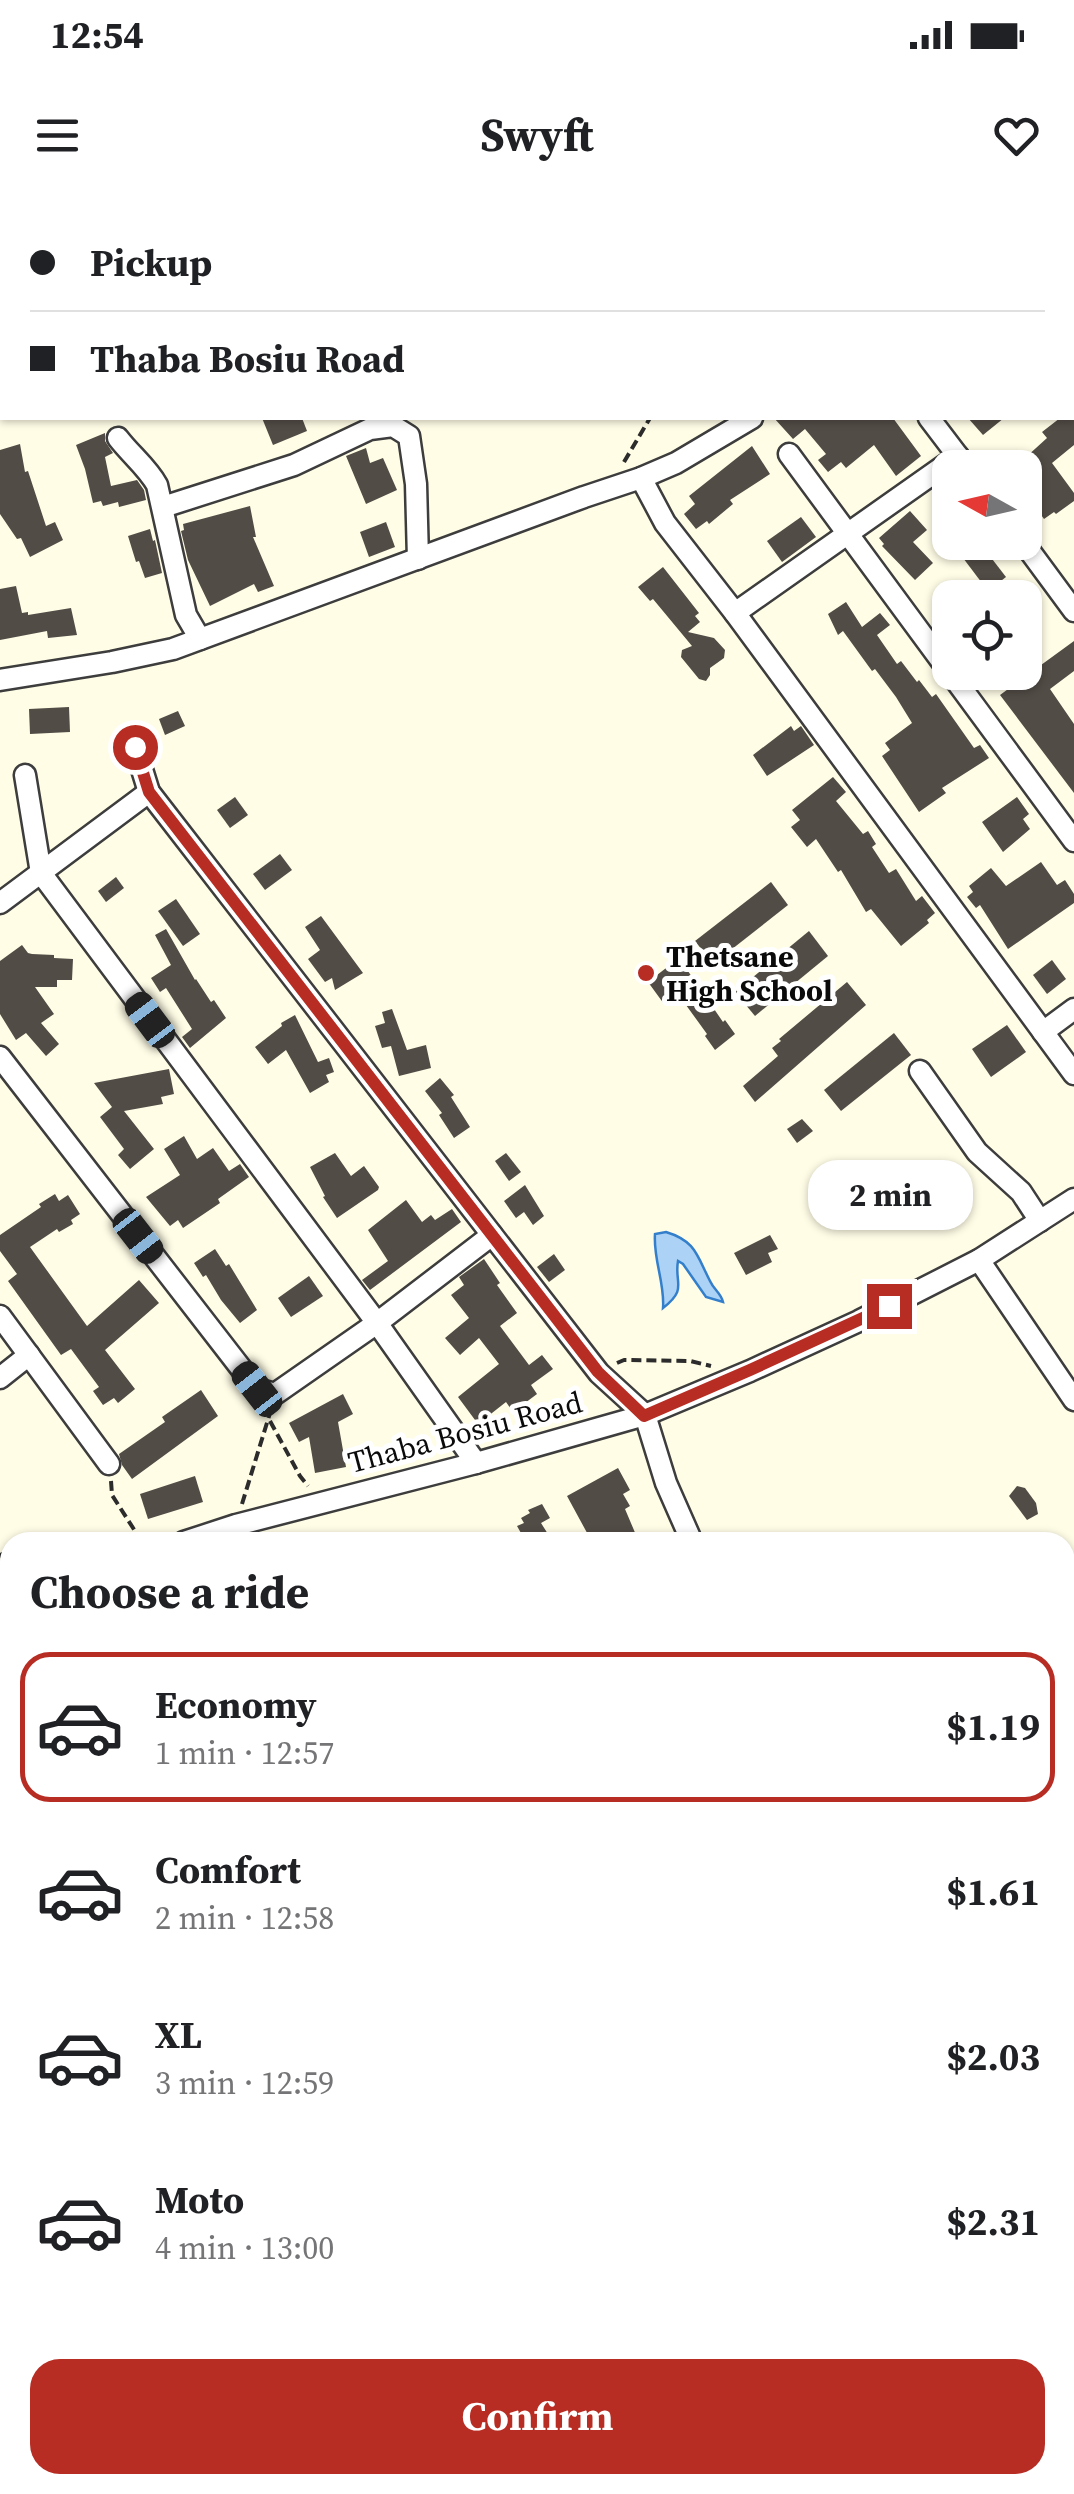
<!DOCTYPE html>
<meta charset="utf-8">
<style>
:root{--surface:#fff;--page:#f2f2f2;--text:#202124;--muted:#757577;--line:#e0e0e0;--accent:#b72d24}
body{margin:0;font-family:"Source Serif 4",serif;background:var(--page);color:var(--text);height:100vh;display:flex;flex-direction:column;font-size:38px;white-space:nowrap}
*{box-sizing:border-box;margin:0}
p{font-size:32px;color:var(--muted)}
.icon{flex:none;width:55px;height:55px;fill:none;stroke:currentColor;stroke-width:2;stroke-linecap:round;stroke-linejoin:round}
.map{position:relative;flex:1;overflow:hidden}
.details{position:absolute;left:0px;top:1332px;width:1075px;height:962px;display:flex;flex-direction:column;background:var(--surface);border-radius:30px 30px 0 0;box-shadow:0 2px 8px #0004}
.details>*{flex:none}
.banner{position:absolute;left:0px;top:0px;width:1075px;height:220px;box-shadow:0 2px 8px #0004;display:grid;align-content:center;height:220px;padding:0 30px;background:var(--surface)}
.needle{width:65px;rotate:278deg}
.fabs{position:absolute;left:932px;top:250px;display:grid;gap:20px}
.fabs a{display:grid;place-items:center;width:110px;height:110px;border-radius:20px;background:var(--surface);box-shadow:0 2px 8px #0004;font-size:50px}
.end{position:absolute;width:45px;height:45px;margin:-22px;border:12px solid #b72d24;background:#fff;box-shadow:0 0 0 5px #fff}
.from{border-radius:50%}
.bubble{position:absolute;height:70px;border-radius:30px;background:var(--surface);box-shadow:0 2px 8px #0004;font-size:32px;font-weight:700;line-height:70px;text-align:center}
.car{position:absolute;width:30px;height:60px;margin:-30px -15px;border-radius:12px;box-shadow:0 0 8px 2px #0007;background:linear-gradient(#222 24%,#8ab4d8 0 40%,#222 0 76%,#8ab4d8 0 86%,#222 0)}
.banner b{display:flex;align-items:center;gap:35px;height:95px;font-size:38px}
.banner b+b{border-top:2px solid var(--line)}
.banner i{width:25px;height:25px;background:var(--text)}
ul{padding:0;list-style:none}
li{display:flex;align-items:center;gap:30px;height:150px;margin:0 20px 15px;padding:0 10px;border:5px solid transparent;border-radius:30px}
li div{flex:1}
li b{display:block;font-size:38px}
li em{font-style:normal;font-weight:700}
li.active{border-color:var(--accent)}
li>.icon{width:90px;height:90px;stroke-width:1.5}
h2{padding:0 30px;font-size:45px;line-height:120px}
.action{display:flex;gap:20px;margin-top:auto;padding:20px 30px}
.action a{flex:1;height:115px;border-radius:30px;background:var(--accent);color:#fff;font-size:40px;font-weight:700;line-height:115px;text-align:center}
.status{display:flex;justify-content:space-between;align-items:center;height:70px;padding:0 50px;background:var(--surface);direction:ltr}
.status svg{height:28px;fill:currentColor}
header{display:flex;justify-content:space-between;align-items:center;height:130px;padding:0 30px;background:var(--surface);font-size:45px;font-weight:700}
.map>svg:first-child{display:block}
.water{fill:#acd2f5;stroke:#347fcb;stroke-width:2.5}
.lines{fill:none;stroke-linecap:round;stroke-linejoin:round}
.stream{stroke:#347fcb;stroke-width:5}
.building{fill:#524c46}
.minor-casing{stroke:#3d3d3d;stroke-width:25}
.path{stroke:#2c2c2c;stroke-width:4;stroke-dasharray:10 5;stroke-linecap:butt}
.minor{stroke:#fff;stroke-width:20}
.route{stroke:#b72d24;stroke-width:12}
.poi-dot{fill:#b72d24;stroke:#fff;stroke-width:4}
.labels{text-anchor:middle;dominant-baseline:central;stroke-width:10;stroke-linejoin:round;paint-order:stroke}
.poi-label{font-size:30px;font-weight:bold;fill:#0a0a0a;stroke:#fff;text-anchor:start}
.street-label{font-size:30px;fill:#0a0a0a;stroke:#fff}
</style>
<div class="status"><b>12:54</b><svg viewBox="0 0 49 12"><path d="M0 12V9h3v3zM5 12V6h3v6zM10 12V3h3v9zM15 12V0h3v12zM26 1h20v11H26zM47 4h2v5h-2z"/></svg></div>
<header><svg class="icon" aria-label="menu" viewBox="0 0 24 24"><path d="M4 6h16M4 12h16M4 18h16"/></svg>Swyft<svg class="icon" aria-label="heart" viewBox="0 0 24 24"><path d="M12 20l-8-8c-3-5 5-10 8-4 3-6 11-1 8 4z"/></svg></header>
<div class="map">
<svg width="1074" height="2294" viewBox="0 0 1074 2294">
<rect width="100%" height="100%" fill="#fffde6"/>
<!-- water -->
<path class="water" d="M666,1032c30,9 31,24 44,49 4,9 11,12 13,21l-17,-5 -23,-33 -5,-3c-4,22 10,28 -15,47 2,-25 -10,-49 -8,-74z"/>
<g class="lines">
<!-- stream -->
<g class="stream">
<path d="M207,0l2,2"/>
<path d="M239,2l3,-2"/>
<path d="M581,2l4,-2"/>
<path d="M0,99l2,-1"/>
</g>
</g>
<!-- building -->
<g class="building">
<path d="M262,218h40l5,13 -34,14z"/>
<path d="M774,218h119l28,38 -25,20 -22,-31 -28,23 -5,-6 -13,10 -10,-12 8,-6 -21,-25 -12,10z"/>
<path d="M968,218h36l-21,17z"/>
<path d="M1060,218h14v27l-22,18 22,30v8l-18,13 -2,-2 -10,7 -19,-27v-34l22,-20 -5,-6z"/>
<path d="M105,233v8l8,12 -8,4 6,29 26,-6 7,10 2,10 -27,7 -1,-5 -15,4 -2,-5 -8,2 -8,-34 -9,-24z"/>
<path d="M20,244l5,28 3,-1 18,55 9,-4 8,18 -33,17 -9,-19 -4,1 -17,-25v-64z"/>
<path d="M752,246l18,28 -40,26 3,4 -24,20 -2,-3 -11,8 -12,-15 11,-10 -6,-8z"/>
<path d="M366,248l4,15 13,-5 14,32 -31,14 -20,-48z"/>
<path d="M250,306l6,31h-3l21,49 -16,6 -4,-8 -44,22 -22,-46 -7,-29 3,-1 -1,-6z"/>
<path d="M910,311l17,19 -14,12 20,21 -18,17 -33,-34 2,-2 -5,-6z"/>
<path d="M801,317l15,20 -34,25 -15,-21z"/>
<path d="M386,322l9,25 -26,10 -9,-25z"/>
<path d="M150,329l3,12 2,-1 7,33 -17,5 -6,-17 -3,1 -8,-26z"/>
<path d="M974,342h5l27,35 -18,14 -28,-37z"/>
<path d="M663,367l36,46 -4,3 5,6 -12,10 26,6 11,12 -1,8 -14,10v7l-4,6 -7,-2 -18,-22 1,-7 10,-4 -39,-47 -3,2 -12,-14z"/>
<path d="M16,386l6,27 6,-1v3l43,-7 6,27 -29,3 -1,-7 -47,9v-51z"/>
<path d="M846,402l16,25 18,-14 10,12 -13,10 20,29 4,-3 16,21 2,-2 13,17 4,-3 38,54 6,-3 9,13 -47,30 4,5 -27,19 -37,-56 8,-6 -5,-7 27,-20 -16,-26 -21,-28 -3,2 -29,-40 -5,4 -10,-21z"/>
<path d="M1074,441v30l-24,18 24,35v69l-74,-98z"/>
<path d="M69,507l1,25 -40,2 -1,-25z"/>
<path d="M178,511l7,15 -20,9 -6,-16z"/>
<path d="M791,526l3,5 7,-5 13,19 -47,31 -14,-21z"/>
<path d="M833,577l13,15 -10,9 27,33 5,-3 8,13 -4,3 17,26 7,-4 20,32 6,-5 13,17 -8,7 2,3 -28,23 -30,-37 -5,3 -25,-42 -3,2 -22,-33 -9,8 -16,-20 9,-7 -8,-10z"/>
<path d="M235,597l13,18 -18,13 -13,-18z"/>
<path d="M1017,597l12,17 -6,5 7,10 -27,23 -21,-30z"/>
<path d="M280,654l12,16 -27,20 -12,-16z"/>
<path d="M1041,662l16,23 8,-5 9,14v9l-66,46 -28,-44 -4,3 -9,-11 6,-5 -4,-6 22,-18 15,18z"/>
<path d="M116,677l8,11 -18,14 -8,-11z"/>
<path d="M771,682l17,23 -75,59 -18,-23z"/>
<path d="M176,699l24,35 -17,12 -25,-35z"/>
<path d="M321,716l42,57 -28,17 -3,-12 -7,4 -17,-23 12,-9 -15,-23z"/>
<path d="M166,729l29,51 1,-1 15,23 3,-2 12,18 -36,30 -8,-11 10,-8 -26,-41 -6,4 -9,-14 20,-13 -16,-30z"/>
<path d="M809,731l19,25 -73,60 -20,-24z"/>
<path d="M22,745l6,8 4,1 22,1v3l19,1 -1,21h-15v7h-22l19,27 -13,9 18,21 -13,12 -20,-23 -10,7 -16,-26v-53z"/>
<path d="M679,758l44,64 2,-2 10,14 -20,16 -10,-14 2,-2 -29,-40 -14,10 -16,-22z"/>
<path d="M1052,760l14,19 -19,15 -14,-19z"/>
<path d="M847,782l19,23 -111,97 -12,-16 35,-30 -6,-8 9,-7 -2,-2z"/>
<path d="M392,809l15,41 19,-5 5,23 -32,8 -8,-30 -9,2 -7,-22 10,-3 -3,-11z"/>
<path d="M295,815l23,47 11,-4 5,14 -8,3 3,7 -19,11 -24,-43 -18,14 -13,-17 27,-21 -1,-3z"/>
<path d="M1007,825l19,27 -35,25 -19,-28z"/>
<path d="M894,833l17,22 -70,56 -17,-21z"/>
<path d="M169,869l5,25 -13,3 2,7 -39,7 30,38 -24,20 -12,-14 6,-6 -24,-32 12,-10 -18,-24z"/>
<path d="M440,878l14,17 -3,2 19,30 -16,11 -15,-23 3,-2 -17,-22z"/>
<path d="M802,919l11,12 -16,12 -10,-14z"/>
<path d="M184,936l13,23 16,-11 16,23 11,-7 9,13 -31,22 2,4 -37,25 -5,-8 -8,6 -24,-29 34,-22 -16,-26z"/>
<path d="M335,953l16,23 13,-10 15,21 -1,3 -41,28 -14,-21 2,-1 -15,-29z"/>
<path d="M506,953l15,19 -12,9 -14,-20z"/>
<path d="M525,985l19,31 -11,9 -9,-13 -8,6 -12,-17z"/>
<path d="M55,994l4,7 9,-6 12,19 -9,6 2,4 -14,8 -2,-3 -27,18 57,79 52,-46 20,23 -54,47 30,39 -17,14 -4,-5 -11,7 -10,-14 6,-4 -28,-38 -10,6 -53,-74 9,-7 -17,-23v-16l41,-28 -2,-3z"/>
<path d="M406,1000l16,22 9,-7 4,5 17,-11 9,13 -91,68 -8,-10 26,-19 -20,-31z"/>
<path d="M770,1035l8,14 -10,4 4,9 -26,13 -12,-22z"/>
<path d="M215,1049l11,17 3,-2 28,46 -17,13 -19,-23 -15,-25 -3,2 -9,-14z"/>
<path d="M554,1054l11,16 -16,12 -12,-15z"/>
<path d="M484,1059l16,24 -3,2 20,28 -17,13 29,39 13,-10 11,14 -22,16 6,9 -24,18 -7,-10 -28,22 -20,-27 41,-33 -20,-26 -19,17 -15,-17 24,-20 -18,-23 13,-10 -5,-8z"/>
<path d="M309,1076l14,20 -32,21 -13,-19z"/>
<path d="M201,1190l17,26 -86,63 -10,-14 -3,-11 46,-32 -3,-5z"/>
<path d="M343,1194l10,20 -15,8 8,45 -31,6 -6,-36 -10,5 -10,-19z"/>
<path d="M618,1268l12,22 -7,4 7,12 -5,3 14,33h-47l-25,-46z"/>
<path d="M195,1276l8,26 -55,17 -8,-25z"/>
<path d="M1017,1286l8,2 11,15 2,11 -11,6 -18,-24z"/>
<path d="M542,1304l8,14 -9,5 12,19h-27l-9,-16 7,-3 -3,-5 9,-5 -2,-3z"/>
</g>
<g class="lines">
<!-- minor casing -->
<g class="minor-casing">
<g id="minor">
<path d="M1016,2l2,-2"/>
<path d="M1072,148l2,2"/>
<path d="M929,218l38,50"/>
<path d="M118,238c13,17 29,29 39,47l29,130 14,24"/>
<path d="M789,254l285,387"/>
<path d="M641,278l24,45 70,90 339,461"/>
<path d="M163,307l131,-42 76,-36 23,-3 16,10 7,48 2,75"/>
<path d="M1023,342l51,69"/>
<path d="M735,413l223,-157"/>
<path d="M0,480l112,-18 61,-13 411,-152 57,-19 35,-15 76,-45"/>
<path d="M135,547l14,45 450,581 46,42 21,68 26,59"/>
<path d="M25,575l16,98 336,450 99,140"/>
<path d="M0,703l149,-111"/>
<path d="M1043,832l31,-23"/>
<path d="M0,857l257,332 18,5 102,-71 115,-88"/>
<path d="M920,871l57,81 44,40 19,29"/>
<path d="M979,1060l95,140"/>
<path d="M0,1116l109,148"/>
<path d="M0,1178l29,-23"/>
<path d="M184,1342l52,-17 240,-62 169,-48 105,-44 109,-50 120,-61 95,-61"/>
<path d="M0,1409l10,-4"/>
<path d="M1065,1529l9,12"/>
<path d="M0,1538l10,-11"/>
<path d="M0,1579l10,13"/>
<path d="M1065,1889l9,12"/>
<path d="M0,1939l10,13"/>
<path d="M733,2285l11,9"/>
<path d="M246,2294l12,-9"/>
</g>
</g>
<!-- path -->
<g class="path">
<path d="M75,0l1,2"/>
<path d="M747,2v-2"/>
<path d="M900,2l2,-2"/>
<path d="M624,262l26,-44"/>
<path d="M617,1163l7,-3 66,1 21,5"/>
<path d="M270,1221l30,55 8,10"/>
<path d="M111,1281l1,14 30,47"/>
<path d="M242,1304l28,-91"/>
<path d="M0,1353l10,17"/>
<path d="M1065,2268l9,7"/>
</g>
<!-- minor -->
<use href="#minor" class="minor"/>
</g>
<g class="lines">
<!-- route -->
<path class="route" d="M135,547l14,45 449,580 46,44 106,-46 139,-64"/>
</g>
<!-- markers -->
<circle class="poi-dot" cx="646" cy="773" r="10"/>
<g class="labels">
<!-- poi labels -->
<g class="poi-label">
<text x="666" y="756">Thetsane<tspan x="666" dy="34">High School</tspan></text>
</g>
<!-- street labels -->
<g class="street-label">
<text transform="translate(465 1232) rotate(-15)">Thaba Bosiu Road</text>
</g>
</g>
</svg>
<div class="fabs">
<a><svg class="needle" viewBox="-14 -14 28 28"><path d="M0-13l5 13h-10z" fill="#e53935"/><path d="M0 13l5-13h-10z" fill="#757577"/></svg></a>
<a><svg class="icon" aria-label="locate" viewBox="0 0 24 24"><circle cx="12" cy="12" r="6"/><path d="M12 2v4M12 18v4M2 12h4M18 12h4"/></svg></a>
</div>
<i class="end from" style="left:135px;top:547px"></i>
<i class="end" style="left:889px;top:1106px"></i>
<div class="bubble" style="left:808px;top:960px;width:165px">2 min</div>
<i class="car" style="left:150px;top:820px;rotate:323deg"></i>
<i class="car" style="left:138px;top:1036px;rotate:142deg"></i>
<i class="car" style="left:257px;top:1189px;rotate:322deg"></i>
<div class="banner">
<b><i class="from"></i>Pickup</b>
<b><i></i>Thaba Bosiu Road</b>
</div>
<section class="details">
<h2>Choose a ride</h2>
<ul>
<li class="active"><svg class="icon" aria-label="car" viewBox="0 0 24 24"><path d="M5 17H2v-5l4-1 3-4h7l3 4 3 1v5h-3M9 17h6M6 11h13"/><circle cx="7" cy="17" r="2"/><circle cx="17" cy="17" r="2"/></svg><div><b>Economy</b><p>1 min · 12:57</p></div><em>$1.19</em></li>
<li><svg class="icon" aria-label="car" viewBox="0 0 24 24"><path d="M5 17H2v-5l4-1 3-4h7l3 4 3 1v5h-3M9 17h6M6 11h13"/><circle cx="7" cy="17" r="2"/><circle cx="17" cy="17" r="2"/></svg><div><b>Comfort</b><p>2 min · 12:58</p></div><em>$1.61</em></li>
<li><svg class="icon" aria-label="car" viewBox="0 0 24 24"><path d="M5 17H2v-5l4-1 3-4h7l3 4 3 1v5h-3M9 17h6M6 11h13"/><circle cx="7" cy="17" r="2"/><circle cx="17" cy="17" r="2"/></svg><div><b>XL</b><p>3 min · 12:59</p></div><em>$2.03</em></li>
<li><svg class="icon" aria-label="car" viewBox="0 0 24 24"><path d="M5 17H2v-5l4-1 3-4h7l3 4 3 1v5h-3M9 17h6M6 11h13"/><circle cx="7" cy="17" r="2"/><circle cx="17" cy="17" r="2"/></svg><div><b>Moto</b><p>4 min · 13:00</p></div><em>$2.31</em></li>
</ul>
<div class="action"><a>Confirm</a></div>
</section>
</div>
